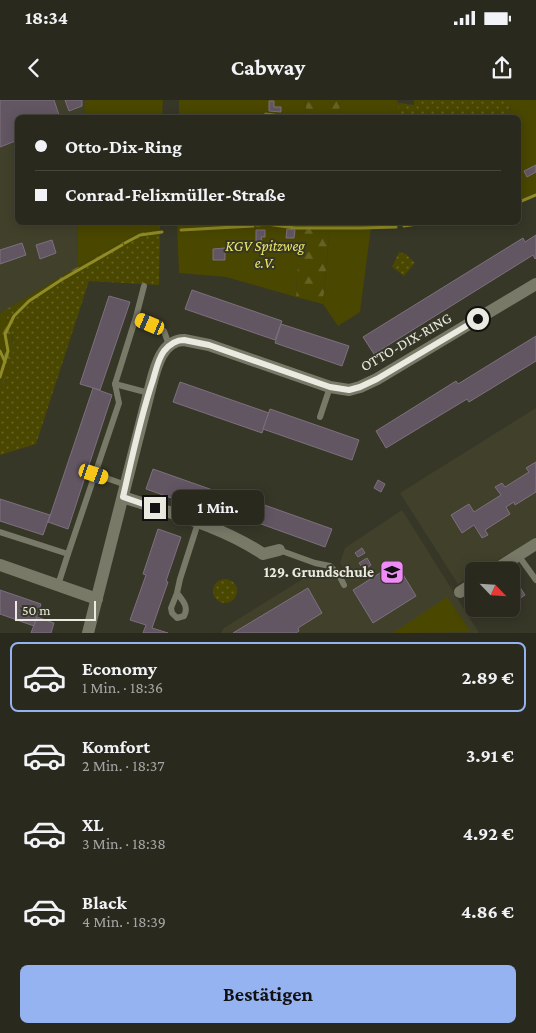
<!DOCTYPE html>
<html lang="de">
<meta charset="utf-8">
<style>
:root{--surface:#29291e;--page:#313127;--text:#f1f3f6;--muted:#a5a6a4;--line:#45453c;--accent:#95b2f1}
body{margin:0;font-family:"Crimson Pro",serif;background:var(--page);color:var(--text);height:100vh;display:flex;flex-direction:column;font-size:19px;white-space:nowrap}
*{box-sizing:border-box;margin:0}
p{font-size:16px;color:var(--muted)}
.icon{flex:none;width:28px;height:28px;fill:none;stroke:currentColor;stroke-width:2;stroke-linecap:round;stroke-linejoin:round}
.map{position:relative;height:533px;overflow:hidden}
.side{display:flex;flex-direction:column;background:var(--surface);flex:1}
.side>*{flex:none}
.banner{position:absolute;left:15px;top:15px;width:506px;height:110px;border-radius:8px;box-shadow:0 2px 12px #0003,0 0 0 1px var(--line);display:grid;align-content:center;height:110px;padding:0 20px;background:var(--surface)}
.needle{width:32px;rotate:115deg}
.controls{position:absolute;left:465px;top:462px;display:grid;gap:10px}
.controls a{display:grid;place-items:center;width:55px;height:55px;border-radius:8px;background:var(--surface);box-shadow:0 2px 12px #0003,0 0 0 1px var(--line);font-size:25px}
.scale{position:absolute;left:15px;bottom:12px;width:81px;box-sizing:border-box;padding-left:5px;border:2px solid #eaeae1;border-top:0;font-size:14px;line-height:18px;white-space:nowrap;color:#eaeae1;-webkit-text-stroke:4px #373728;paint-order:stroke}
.end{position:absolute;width:22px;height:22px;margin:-11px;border:6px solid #eaeae1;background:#111;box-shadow:0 0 0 2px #111}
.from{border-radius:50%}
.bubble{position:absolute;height:35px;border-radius:8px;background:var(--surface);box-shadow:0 2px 12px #0003,0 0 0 1px var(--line);font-size:16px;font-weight:700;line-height:35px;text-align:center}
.car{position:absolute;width:15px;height:30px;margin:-15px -8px;border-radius:6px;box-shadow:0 0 4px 1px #0007;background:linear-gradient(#f5c518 24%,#345 0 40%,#f5c518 0 76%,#345 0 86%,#f5c518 0)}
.banner b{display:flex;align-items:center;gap:18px;height:48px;font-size:19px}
.banner b+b{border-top:1px solid var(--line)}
.banner i{width:12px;height:12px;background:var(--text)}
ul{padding:9px 0 0;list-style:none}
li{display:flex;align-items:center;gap:15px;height:70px;margin:0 10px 8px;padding:0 10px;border:2px solid transparent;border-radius:8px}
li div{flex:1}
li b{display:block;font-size:19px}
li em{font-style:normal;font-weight:700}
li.on{border-color:var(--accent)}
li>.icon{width:45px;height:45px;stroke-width:1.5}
.primary-button{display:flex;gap:10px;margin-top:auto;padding:10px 20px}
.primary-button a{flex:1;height:58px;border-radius:8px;background:var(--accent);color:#111;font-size:20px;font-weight:700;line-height:58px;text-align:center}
.status{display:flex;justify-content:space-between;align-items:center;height:35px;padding:0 25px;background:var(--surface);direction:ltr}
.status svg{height:14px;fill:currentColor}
header{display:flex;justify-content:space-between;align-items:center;height:65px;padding:0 20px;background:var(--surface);font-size:22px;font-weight:700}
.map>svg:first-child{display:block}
.built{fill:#41412b}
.grass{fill:url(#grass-dots)}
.forest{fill:url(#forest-firs)}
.garden{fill:#4a4700}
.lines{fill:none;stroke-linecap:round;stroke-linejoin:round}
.stream{stroke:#8f8b26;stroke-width:3}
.building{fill:#625663;stroke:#7d707e}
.lane{stroke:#797968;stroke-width:6}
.street{stroke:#797968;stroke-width:12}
.route{stroke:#eaeae1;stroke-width:6}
.labels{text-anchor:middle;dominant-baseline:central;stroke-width:4;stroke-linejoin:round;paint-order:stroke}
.park-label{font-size:15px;font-style:italic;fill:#ece767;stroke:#373728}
.street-label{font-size:15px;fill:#eaeae1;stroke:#373728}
.poi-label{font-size:15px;font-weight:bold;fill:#eaeae1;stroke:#373728;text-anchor:end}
</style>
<div class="status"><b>18:34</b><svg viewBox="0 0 49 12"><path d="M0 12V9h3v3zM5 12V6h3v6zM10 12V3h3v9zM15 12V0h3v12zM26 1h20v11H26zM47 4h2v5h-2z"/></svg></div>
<header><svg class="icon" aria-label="back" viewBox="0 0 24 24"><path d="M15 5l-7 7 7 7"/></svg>Cabway<svg class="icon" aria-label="share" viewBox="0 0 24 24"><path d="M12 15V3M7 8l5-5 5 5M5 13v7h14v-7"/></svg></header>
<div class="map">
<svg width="536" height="533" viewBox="0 0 536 533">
<defs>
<pattern id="grass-dots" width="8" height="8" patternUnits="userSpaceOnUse" patternTransform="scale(1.25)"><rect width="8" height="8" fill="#4a4700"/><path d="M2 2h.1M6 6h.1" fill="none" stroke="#646225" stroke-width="1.8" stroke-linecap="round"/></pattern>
<pattern id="forest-firs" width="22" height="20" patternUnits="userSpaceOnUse" patternTransform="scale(1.25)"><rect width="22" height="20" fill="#4a4700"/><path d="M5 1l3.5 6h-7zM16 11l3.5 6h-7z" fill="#646225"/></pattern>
</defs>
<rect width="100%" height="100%" fill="#373728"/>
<!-- built -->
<g class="built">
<path d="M0,0h85l-1,17 -66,1v104l60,1 -1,44 -77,46z"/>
<path d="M536,308v129l-56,34h-6v4l-16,9 -58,-91z"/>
<path d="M402,410l77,123h-258l3,-5 95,-59 11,4 5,5 9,-7v-2l-4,-6 5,-15z"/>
</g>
<!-- grass -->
<g class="grass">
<path d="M414,0h98l-3,17 -111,1v-15l16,2z"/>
<path d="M160,129l-1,56 -70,-4 -53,163 -36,11v-68l5,-6 8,-41 -7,-25 73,-44 -2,-4 61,-34z"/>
<path d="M399,152l7,2 9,9 -11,13 -12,-9z"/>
<circle cx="225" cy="491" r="12"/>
</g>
<!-- forest -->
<g class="forest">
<path d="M306,0h37l-3,4 -1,13 -34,1z"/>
<path d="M300,123h30l-7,81 -27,-7z"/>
<path d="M77,167l2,4 -73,44c2,8 5,16 6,23 3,16 -2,37 -12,49v-74z"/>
</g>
<!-- garden -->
<g class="garden">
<path d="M85,0h78l-1,17h-78z"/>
<path d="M179,0h127l-1,17 -126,1z"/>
<path d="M343,0h54l1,3v14h-59l1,-13z"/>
<path d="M512,0h24v93l-17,7v-82h-10z"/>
<path d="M78,123h82v6l-22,4 -61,34z"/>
<path d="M177,123h123l-4,74 -70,-20 -47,-4z"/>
<path d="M330,123h66v3l-25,1 -11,85 -22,14 -15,-22z"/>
<path d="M447,497l24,35 -78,1z"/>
</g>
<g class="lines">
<!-- stream -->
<g class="stream">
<path d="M519,102l17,-7"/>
<path d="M257,125l10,-1 28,4h67l34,-1"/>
<path d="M404,126l26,-4"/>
<path d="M181,130l72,-4"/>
<path d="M125,143l15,-8 22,-3"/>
<path d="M0,251l5,11"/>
<path d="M0,277l8,-26 -3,-17 9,-18 15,-15 32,-21 61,-35"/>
</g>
</g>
<!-- building -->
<g class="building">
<path d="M0,0h54l6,18h-42v22l-18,7z"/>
<path d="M65,0h17v6l-13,5z"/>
<path d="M269,1h5v6h7v5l-12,-1z"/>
<path d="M265,13l16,2v3h-17z"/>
<path d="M536,65v7l-9,5 -3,-6z"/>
<path d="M287,129l8,1 -1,8h-8z"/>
<path d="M256,130h9v7h-4l1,4h-6z"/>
<path d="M536,135v23l-1,1 -2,-4 -159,99 -11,-17 160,-99 2,4z"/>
<path d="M52,140l4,13 -16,6 -4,-14z"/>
<path d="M22,143l4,12 -26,9v-14z"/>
<path d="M225,148v12h-12v-11z"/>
<path d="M192,190l90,31 -7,19 -90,-31z"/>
<path d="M109,196l21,6 -30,88 -20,-6z"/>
<path d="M281,224l68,22 -7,20 -67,-23z"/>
<path d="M536,236v25l-67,41 -2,-3 -81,49 -10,-17 80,-50 2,3z"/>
<path d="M180,282l89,31 -7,20 -89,-31z"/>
<path d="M93,288l19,7 -44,134 -20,-7z"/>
<path d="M270,309l89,31 -7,20 -89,-31z"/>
<path d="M536,362v30l-21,13 -1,-3 -8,5 4,7 -25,16 3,5 -6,3 -8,-13 -12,8 -11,-18 18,-11 5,8 27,-17 -6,-8 7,-4 3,4 24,-15 -3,-4z"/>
<path d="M153,369l88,31 -7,20 -88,-31z"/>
<path d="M378,380l7,4 -4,8 -7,-4z"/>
<path d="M242,397l90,32 -7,18 -89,-32z"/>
<path d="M0,399l50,16 -7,20 -43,-14z"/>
<path d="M158,429l23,8 -15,44 2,1 -16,46 16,5h-25l3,-8 -16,-5 16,-45 -3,-1z"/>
<path d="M362,448l3,5 -7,4 -3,-4z"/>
<path d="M367,458l4,7 -7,5 -5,-7z"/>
<path d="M396,463l20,33 -43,27 -20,-33z"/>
<path d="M516,481l9,14 -6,4 2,3 -10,5v-24z"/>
<path d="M308,488l14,25 -24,15 1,3 -3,2h-63z"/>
<path d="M0,490l41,14 -7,22 -34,-12z"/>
<path d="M487,509h22l-6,3 -2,-3 -10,7z"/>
<path d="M37,517l17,6 -3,10h-20z"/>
</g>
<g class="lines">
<!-- lane -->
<g class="lane">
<path d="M136,218l28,13 5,14"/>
<path d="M115,284l34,9"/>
<path d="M320,317l10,-30"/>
<path d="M95,374l31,11"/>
<path d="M0,432l68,22 -10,31"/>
<path d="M279,450l36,13 15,3 9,9 5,10"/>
<path d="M68,454l51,-151 -4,-19 21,-67 8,-31"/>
<path d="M518,455l18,25"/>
<path d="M177,493l-6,15 1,5 5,5 7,-2c5,-9 -1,-15 -7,-23l3,-14 18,-56"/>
</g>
<!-- street -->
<g class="street">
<path d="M123,397c47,16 98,29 140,57l16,-4"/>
<path d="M0,465l97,34"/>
<path d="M493,471l43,-27"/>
<path d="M460,492l14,-9"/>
<path d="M88,533l61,-240c5,-18 10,-53 35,-53l25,5 121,42 19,3 11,-3 17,-8 159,-95"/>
</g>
</g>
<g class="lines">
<!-- route -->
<path class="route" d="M155,408l-32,-11c9,-39 17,-79 30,-117 3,-10 5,-21 11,-29 5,-6 11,-11 20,-11l25,5 121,42 19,3 11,-3 17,-8 101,-60"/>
</g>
<!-- icons -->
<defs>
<g id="school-square" transform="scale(1.25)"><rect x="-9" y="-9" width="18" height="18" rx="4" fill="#ef8bf7" stroke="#373728"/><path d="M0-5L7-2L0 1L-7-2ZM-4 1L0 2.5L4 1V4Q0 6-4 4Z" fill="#111"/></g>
</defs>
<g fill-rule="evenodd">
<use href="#school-square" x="392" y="472"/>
</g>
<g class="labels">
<!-- park labels -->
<g class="park-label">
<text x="265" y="146">KGV Spitzweg<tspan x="265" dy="17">e.V.</tspan></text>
</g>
<!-- street labels -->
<g class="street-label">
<text transform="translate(406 242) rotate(-30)">OTTO-DIX-RING</text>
</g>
<!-- poi labels -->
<g class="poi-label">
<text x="374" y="472">129. Grundschule</text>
</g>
</g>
</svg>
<div class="controls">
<a><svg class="needle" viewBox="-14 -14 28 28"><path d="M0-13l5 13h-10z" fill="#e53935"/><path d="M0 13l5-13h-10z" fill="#a5a6a4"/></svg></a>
</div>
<div class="scale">50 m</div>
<i class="end from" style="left:478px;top:219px"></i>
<i class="end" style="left:155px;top:408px"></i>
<div class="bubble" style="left:172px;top:390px;width:92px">1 Min.</div>
<i class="car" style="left:150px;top:224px;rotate:293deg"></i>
<i class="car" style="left:94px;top:374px;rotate:109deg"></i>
<div class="banner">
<b><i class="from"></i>Otto-Dix-Ring</b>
<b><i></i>Conrad-Felixmüller-Straße</b>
</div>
</div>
<section class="side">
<ul>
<li class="on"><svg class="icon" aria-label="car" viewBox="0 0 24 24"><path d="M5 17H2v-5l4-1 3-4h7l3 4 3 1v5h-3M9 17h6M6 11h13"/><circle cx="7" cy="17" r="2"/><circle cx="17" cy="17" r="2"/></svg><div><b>Economy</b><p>1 Min. · 18:36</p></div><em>2.89 €</em></li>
<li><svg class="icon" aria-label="car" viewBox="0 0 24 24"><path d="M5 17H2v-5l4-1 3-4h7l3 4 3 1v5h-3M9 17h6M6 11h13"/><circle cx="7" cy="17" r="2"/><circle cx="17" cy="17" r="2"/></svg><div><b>Komfort</b><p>2 Min. · 18:37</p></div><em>3.91 €</em></li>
<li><svg class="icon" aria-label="car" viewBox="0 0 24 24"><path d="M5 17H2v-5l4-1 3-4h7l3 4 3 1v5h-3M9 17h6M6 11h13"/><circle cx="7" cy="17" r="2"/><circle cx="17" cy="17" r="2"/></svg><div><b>XL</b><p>3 Min. · 18:38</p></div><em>4.92 €</em></li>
<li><svg class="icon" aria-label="car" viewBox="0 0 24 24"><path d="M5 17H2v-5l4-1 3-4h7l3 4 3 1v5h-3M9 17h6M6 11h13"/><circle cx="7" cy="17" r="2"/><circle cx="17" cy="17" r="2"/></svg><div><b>Black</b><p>4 Min. · 18:39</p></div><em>4.86 €</em></li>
</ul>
<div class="primary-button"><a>Bestätigen</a></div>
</section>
